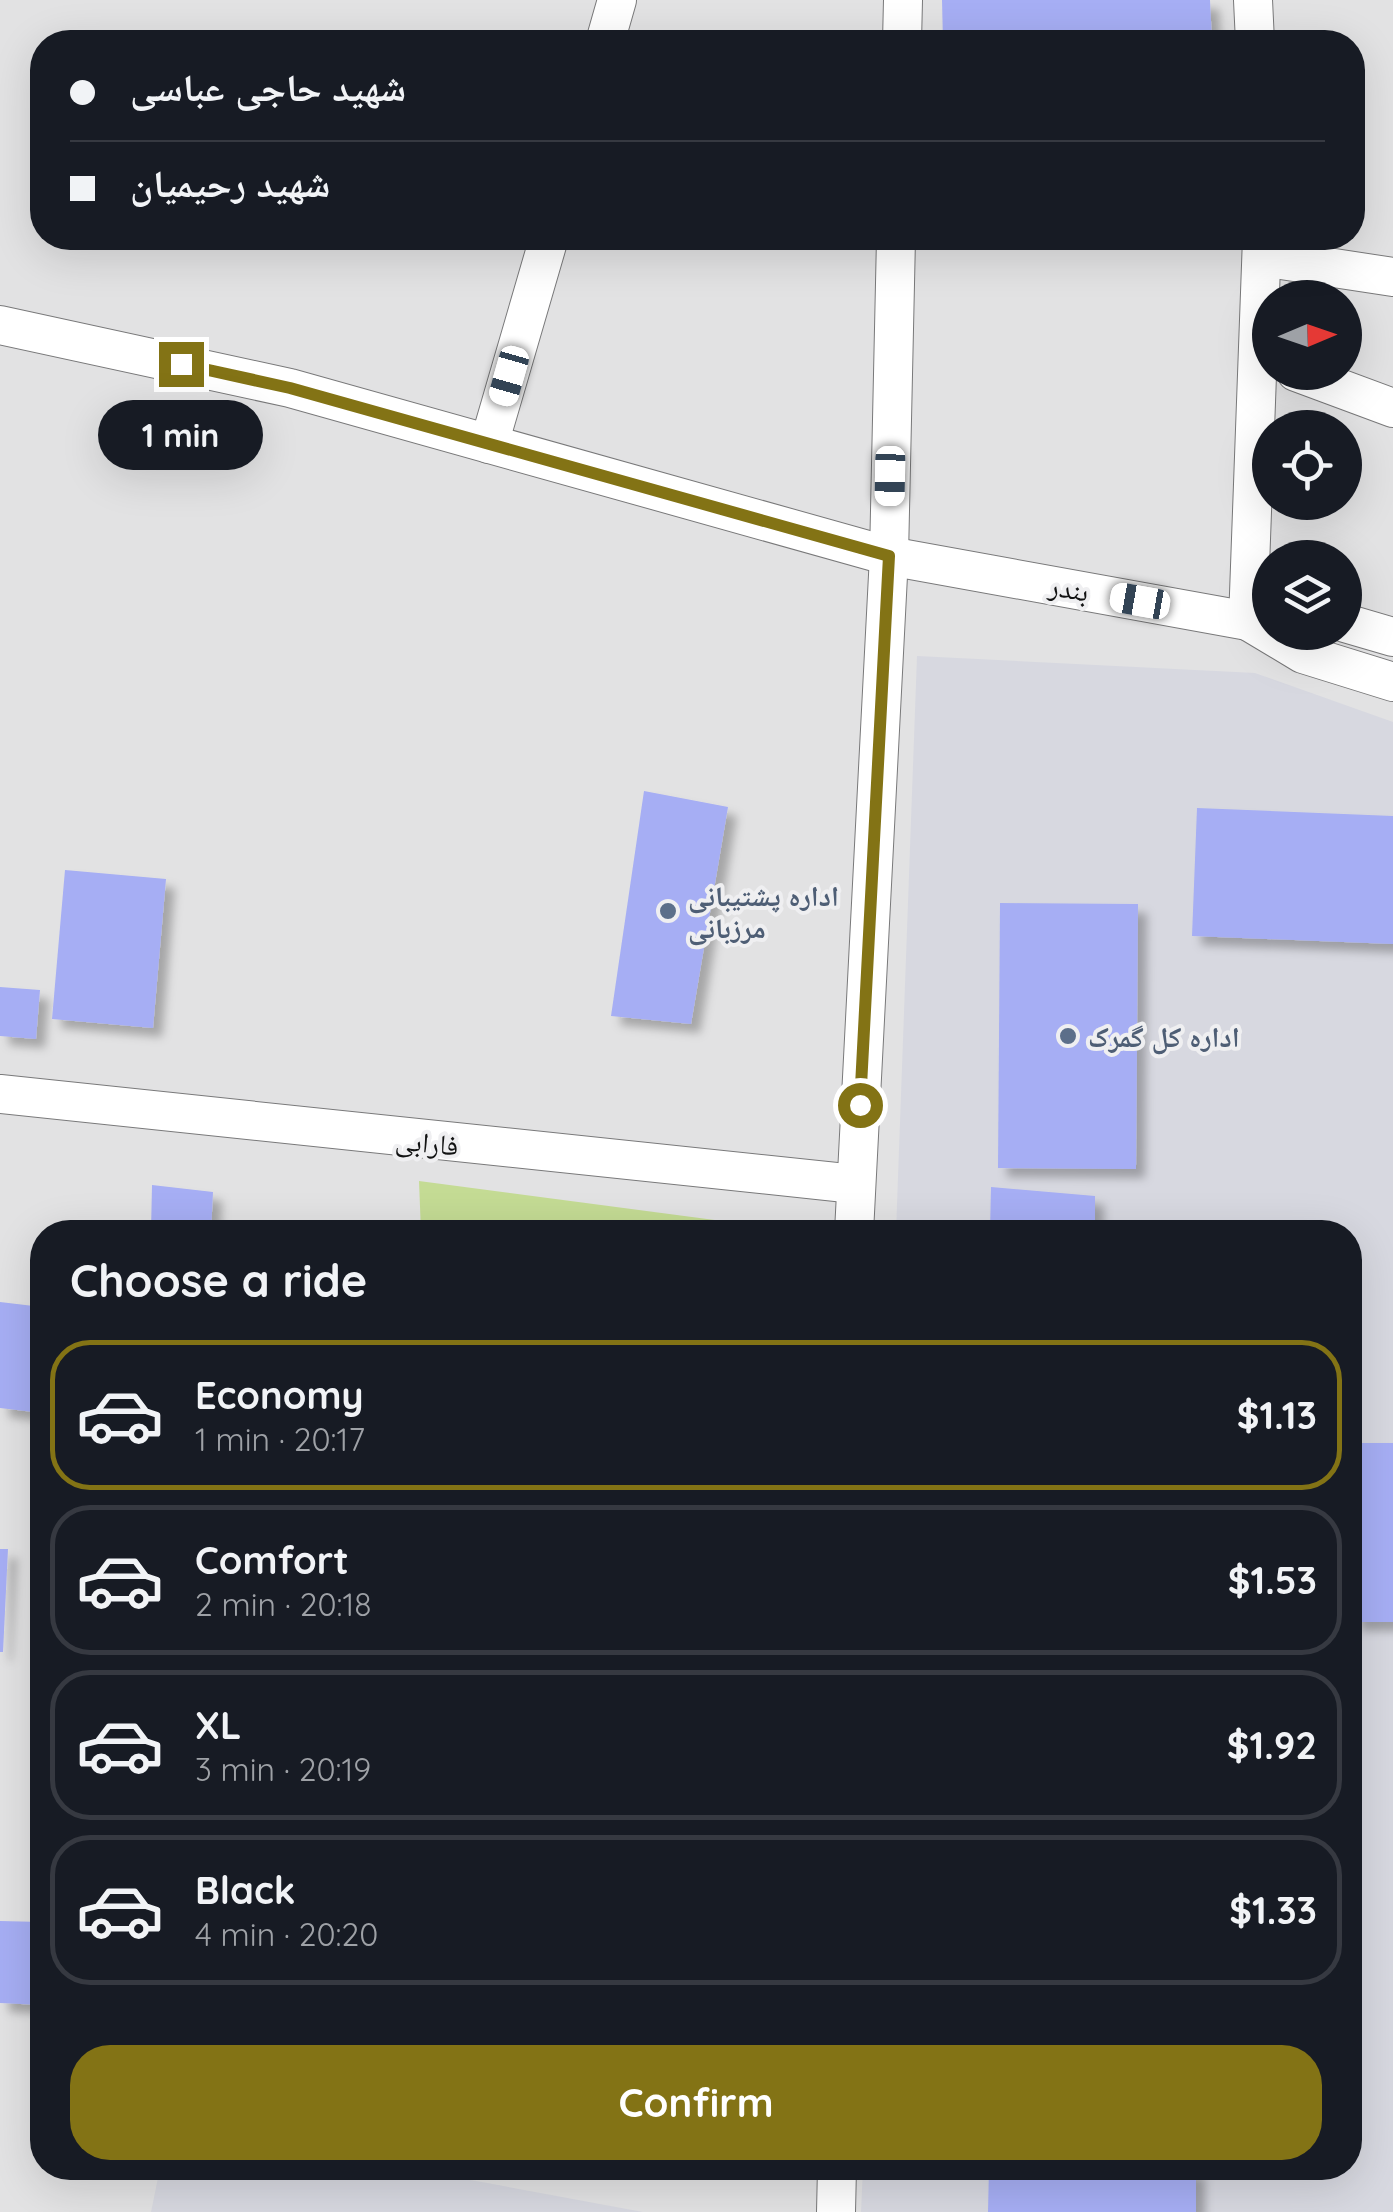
<!DOCTYPE html>
<meta charset="utf-8">
<style>
:root{--surface:#171b24;--page:#20242c;--text:#f1f3f6;--muted:#9ea1a6;--line:#363941;--accent:#837315}
body{margin:0;font-family:Quicksand,"Noto Naskh Arabic",sans-serif;background:var(--page);color:var(--text);height:100vh;display:flex;flex-direction:column;font-size:38px;white-space:nowrap}
*{box-sizing:border-box;margin:0}
p{font-size:32px;color:var(--muted)}
.icon{flex:none;width:55px;height:55px;fill:none;stroke:currentColor;stroke-width:2;stroke-linecap:round;stroke-linejoin:round}
.map{position:relative;flex:1;overflow:hidden}
.sheet{position:absolute;left:30px;top:1220px;width:1332px;height:960px;display:flex;flex-direction:column;background:var(--surface);border-radius:40px;box-shadow:0 10px 40px #0002}
.sheet>*{flex:none}
.top-card{position:absolute;left:30px;top:30px;width:1335px;height:220px;border-radius:40px;box-shadow:0 10px 40px #0002;display:grid;align-content:center;height:220px;padding:0 40px;background:var(--surface)}
.needle{width:65px;rotate:88deg}
.controls{position:absolute;left:1252px;top:280px;display:grid;gap:20px}
.controls a{display:grid;place-items:center;width:110px;height:110px;border-radius:50%;background:var(--surface);box-shadow:0 10px 40px #0002;font-size:50px}
.end{position:absolute;width:45px;height:45px;margin:-22px;border:12px solid #837315;background:#fff;box-shadow:0 0 0 5px #fff}
.from{border-radius:50%}
.bubble{position:absolute;height:70px;border-radius:35px;background:var(--surface);box-shadow:0 10px 40px #0002;font-size:32px;font-weight:700;line-height:70px;text-align:center}
.car{position:absolute;width:30px;height:60px;margin:-30px -15px;border-radius:12px;box-shadow:0 0 8px 2px #0007;background:linear-gradient(#fff 24%,#345 0 40%,#fff 0 76%,#345 0 86%,#fff 0)}
.top-card b{display:flex;align-items:center;gap:35px;height:95px;font-size:38px}
.top-card b+b{border-top:2px solid var(--line)}
.top-card i{width:25px;height:25px;background:var(--text)}
ul{padding:0;list-style:none}
li{display:flex;align-items:center;gap:30px;height:150px;margin:0 20px 15px;padding:0 20px;border:5px solid var(--line);border-radius:40px}
li div{flex:1}
li b{display:block;font-size:38px}
li em{font-style:normal;font-weight:700}
li.current{border-color:var(--accent)}
li>.icon{width:90px;height:90px;stroke-width:1.5}
h2{padding:0 40px;font-size:45px;line-height:120px}
.cta{display:flex;gap:20px;margin-top:auto;padding:20px 40px}
.cta a{flex:1;height:115px;border-radius:40px;background:var(--accent);color:#fff;font-size:40px;font-weight:700;line-height:115px;text-align:center}
.map>svg:first-child{display:block}
.built{fill:#d7d8e0}
.green{fill:#c4db94}
.building{fill:#a6aef4;filter:url(#shadow)}
.lines{fill:none;stroke-linecap:round;stroke-linejoin:round}
.minor-casing{stroke:#79797a;stroke-width:40}
.minor{stroke:#fff;stroke-width:38}
.route{stroke:#837315;stroke-width:12}
.service-dot{fill:#5c6f8a;stroke:#efeff1;stroke-width:4}
.labels{text-anchor:middle;dominant-baseline:central;stroke-width:8;stroke-linejoin:round;paint-order:stroke}
.street-label{font-size:28px;fill:#121313;stroke:#efeff1}
.service-label{font-size:28px;font-weight:bold;fill:#4e5e75;stroke:#efeff1;text-anchor:start}
</style>
<div class="map">
<svg width="1393" height="2212" viewBox="0 0 1393 2212">
<defs>
<filter id="shadow"><feDropShadow dx="9" dy="9" stdDeviation="5" flood-color="#0004"/></filter>
</defs>
<rect width="100%" height="100%" fill="#e2e2e3"/>
<!-- built -->
<g class="built">
<path d="M917,656l338,17 138,49v1490h-532l2,-44h487v-936h-454z"/>
<path d="M160,2168h246l237,44h-492z"/>
</g>
<!-- green -->
<path class="green" d="M419,1181l387,51h-385z"/>
<!-- building -->
<g class="building">
<path d="M942,0h268l2,42h-269z"/>
<path d="M644,791l84,16 -37,217 -80,-8z"/>
<path d="M1197,808l196,8v128l-201,-8z"/>
<path d="M65,870l101,9 -13,149 -101,-9z"/>
<path d="M1000,903l138,1 -2,265 -138,-1z"/>
<path d="M0,987l40,3 -4,49 -36,-3z"/>
<path d="M152,1185l61,7 -2,40h-60z"/>
<path d="M991,1187l104,9v36h-105z"/>
<path d="M0,1302l42,5v106l-42,-5z"/>
<path d="M1354,1443h39v179h-41z"/>
<path d="M0,1549h8l-5,103h-3z"/>
<path d="M0,1921l42,1v83l-42,-2z"/>
<path d="M989,2168h207v44h-208z"/>
</g>
<g class="lines">
<!-- minor casing -->
<g class="minor-casing">
<g id="minor">
<path d="M1253,0l2,42"/>
<path d="M605,42l12,-42"/>
<path d="M902,42l1,-42"/>
<path d="M1262,257l131,20"/>
<path d="M0,325l290,63 599,168 359,65 22,-3"/>
<path d="M1296,372l97,36"/>
<path d="M489,444l60,-206"/>
<path d="M1248,621l14,-383"/>
<path d="M1248,621l55,33 90,28"/>
<path d="M1345,623l48,14"/>
<path d="M0,1094l855,90"/>
<path d="M854,1232l35,-676 7,-318"/>
<path d="M836,2212l1,-44"/>
</g>
</g>
<!-- minor -->
<use href="#minor" class="minor"/>
</g>
<g class="lines">
<!-- route -->
<path class="route" d="M181,364l109,24 599,168 -29,549"/>
</g>
<!-- markers -->
<g class="service-dot">
<circle cx="668" cy="911" r="10"/>
<circle cx="1068" cy="1036" r="10"/>
</g>
<g class="labels">
<!-- street labels -->
<g class="street-label">
<text transform="translate(1069 588) rotate(10)">بندر</text>
<text transform="translate(427 1142) rotate(6)">فارابی</text>
</g>
<!-- service labels -->
<g class="service-label">
<text x="688" y="895">اداره پشتیبانی<tspan x="688" dy="32">مرزبانی</tspan></text>
<text x="1088" y="1036">اداره کل گمرک</text>
</g>
</g>
</svg>
<div class="controls">
<a><svg class="needle" viewBox="-14 -14 28 28"><path d="M0-13l5 13h-10z" fill="#e53935"/><path d="M0 13l5-13h-10z" fill="#9ea1a6"/></svg></a>
<a><svg class="icon" aria-label="locate" viewBox="0 0 24 24"><circle cx="12" cy="12" r="6"/><path d="M12 2v4M12 18v4M2 12h4M18 12h4"/></svg></a>
<a><svg class="icon" aria-label="layers" viewBox="0 0 24 24"><path d="M12 4l9 5-9 5-9-5zM3 14l9 5 9-5"/></svg></a>
</div>
<i class="end from" style="left:860px;top:1105px"></i>
<i class="end" style="left:181px;top:364px"></i>
<div class="bubble" style="left:98px;top:400px;width:165px">1 min</div>
<i class="car" style="left:509px;top:376px;rotate:196deg"></i>
<i class="car" style="left:890px;top:476px;rotate:181deg"></i>
<i class="car" style="left:1140px;top:601px;rotate:280deg"></i>
<div class="top-card">
<b><i class="from"></i>شهید حاجی عباسی</b>
<b><i></i>شهید رحیمیان</b>
</div>
<section class="sheet">
<h2>Choose a ride</h2>
<ul>
<li class="current"><svg class="icon" aria-label="car" viewBox="0 0 24 24"><path d="M5 17H2v-5l4-1 3-4h7l3 4 3 1v5h-3M9 17h6M6 11h13"/><circle cx="7" cy="17" r="2"/><circle cx="17" cy="17" r="2"/></svg><div><b>Economy</b><p>1 min · 20:17</p></div><em>$1.13</em></li>
<li><svg class="icon" aria-label="car" viewBox="0 0 24 24"><path d="M5 17H2v-5l4-1 3-4h7l3 4 3 1v5h-3M9 17h6M6 11h13"/><circle cx="7" cy="17" r="2"/><circle cx="17" cy="17" r="2"/></svg><div><b>Comfort</b><p>2 min · 20:18</p></div><em>$1.53</em></li>
<li><svg class="icon" aria-label="car" viewBox="0 0 24 24"><path d="M5 17H2v-5l4-1 3-4h7l3 4 3 1v5h-3M9 17h6M6 11h13"/><circle cx="7" cy="17" r="2"/><circle cx="17" cy="17" r="2"/></svg><div><b>XL</b><p>3 min · 20:19</p></div><em>$1.92</em></li>
<li><svg class="icon" aria-label="car" viewBox="0 0 24 24"><path d="M5 17H2v-5l4-1 3-4h7l3 4 3 1v5h-3M9 17h6M6 11h13"/><circle cx="7" cy="17" r="2"/><circle cx="17" cy="17" r="2"/></svg><div><b>Black</b><p>4 min · 20:20</p></div><em>$1.33</em></li>
</ul>
<div class="cta"><a>Confirm</a></div>
</section>
</div>
